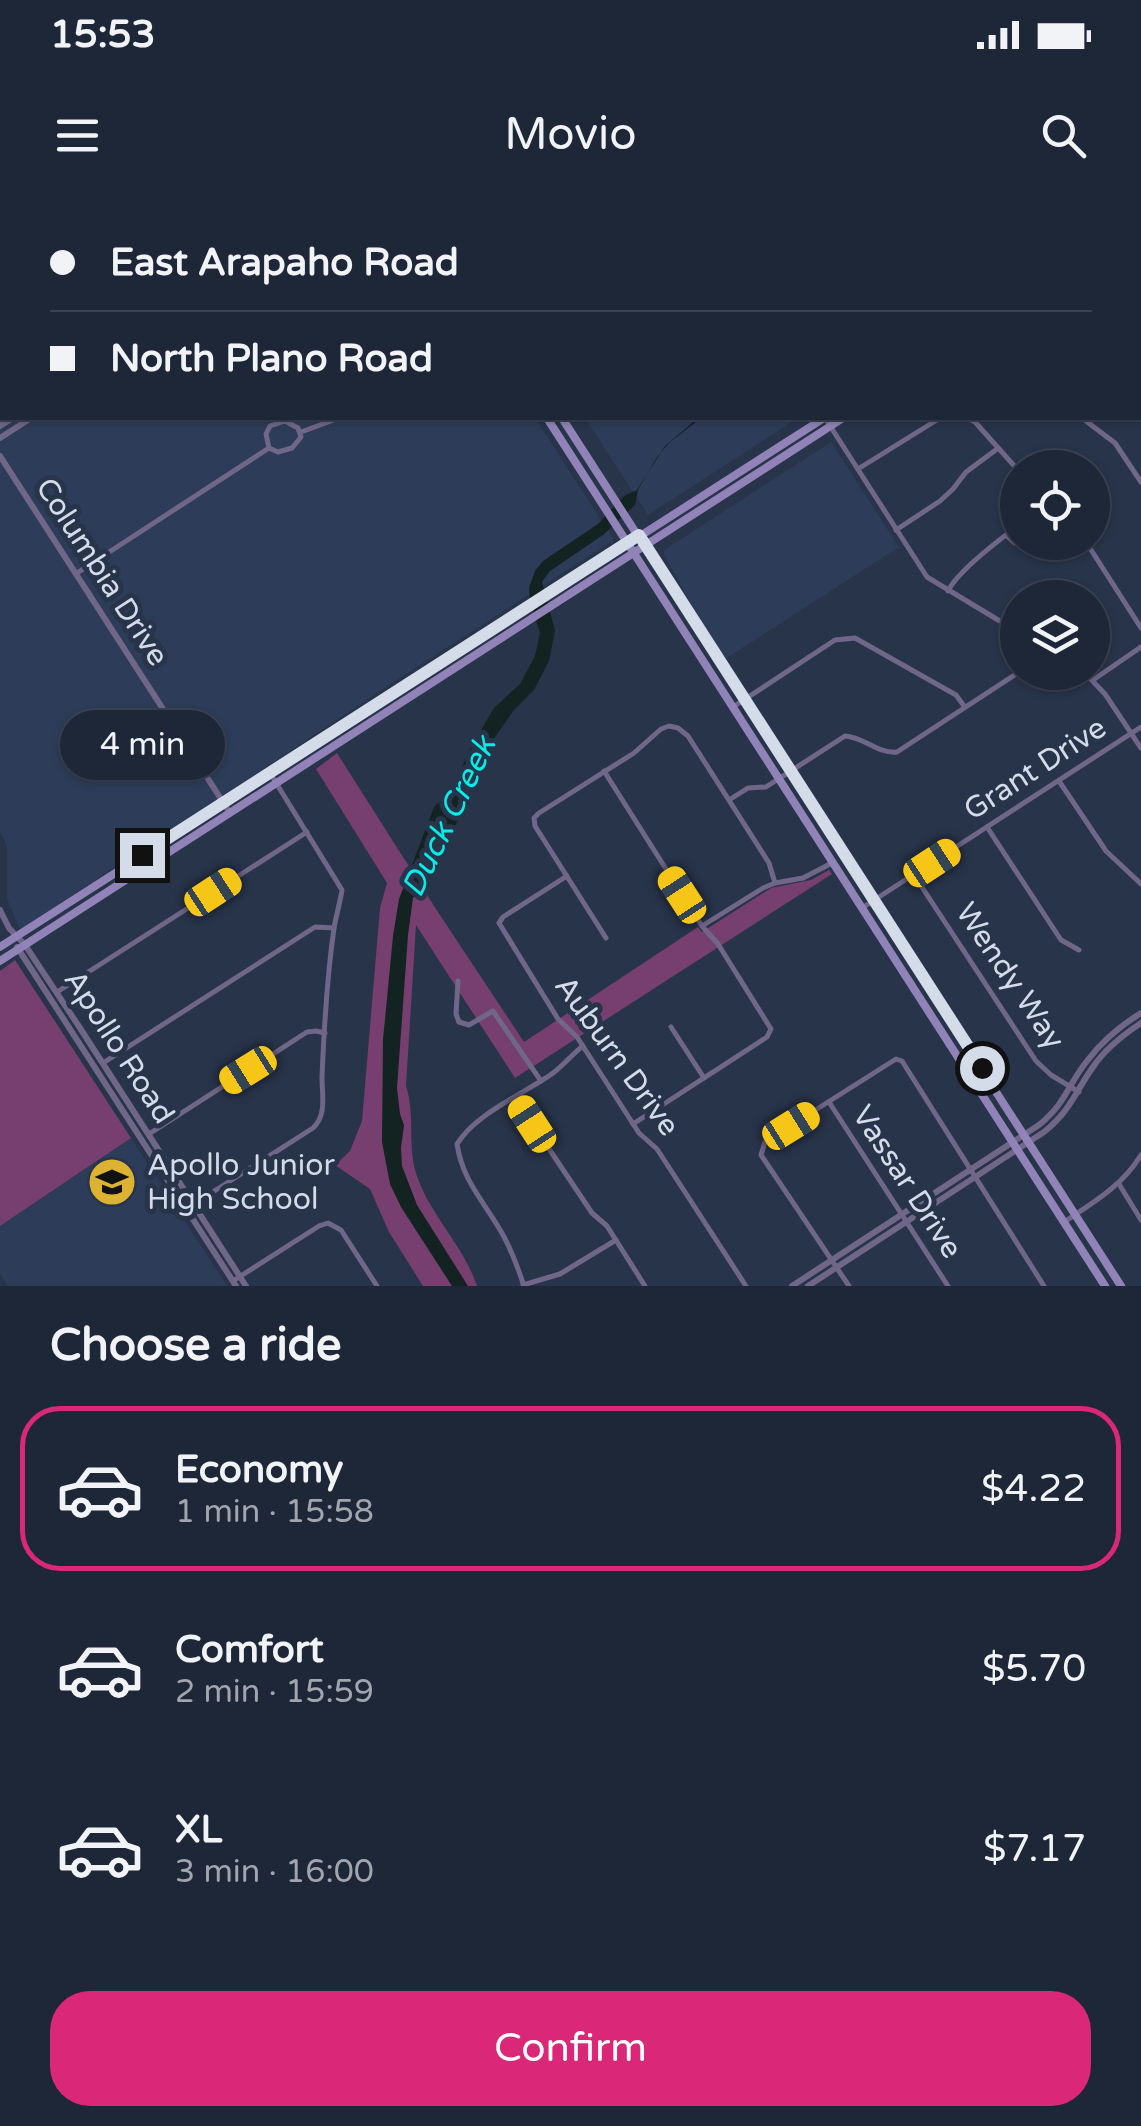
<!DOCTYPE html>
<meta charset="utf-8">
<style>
:root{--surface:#1e2738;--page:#2b3343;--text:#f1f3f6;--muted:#a1a5ae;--line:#3c4453;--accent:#db2777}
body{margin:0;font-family:"Varela Round",sans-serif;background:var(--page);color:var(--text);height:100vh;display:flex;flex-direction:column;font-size:38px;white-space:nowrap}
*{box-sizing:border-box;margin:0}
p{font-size:32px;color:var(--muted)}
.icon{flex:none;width:55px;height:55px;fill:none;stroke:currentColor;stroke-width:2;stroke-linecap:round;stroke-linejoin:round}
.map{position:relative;height:1086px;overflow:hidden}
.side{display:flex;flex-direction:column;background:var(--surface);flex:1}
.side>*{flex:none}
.guide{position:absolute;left:0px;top:0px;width:1142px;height:220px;box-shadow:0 2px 8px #0004,0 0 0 2px var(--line);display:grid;align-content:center;height:220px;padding:0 50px;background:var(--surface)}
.fabs{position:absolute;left:1000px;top:250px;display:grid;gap:20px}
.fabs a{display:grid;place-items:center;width:110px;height:110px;border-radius:50%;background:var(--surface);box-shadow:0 2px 8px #0004,0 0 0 2px var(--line);font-size:50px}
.end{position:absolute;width:45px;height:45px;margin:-22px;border:12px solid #d4dcea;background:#111;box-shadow:0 0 0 5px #111}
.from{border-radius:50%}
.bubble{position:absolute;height:70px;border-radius:35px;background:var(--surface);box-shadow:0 2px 8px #0004,0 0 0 2px var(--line);font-size:32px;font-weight:600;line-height:70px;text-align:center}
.car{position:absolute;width:30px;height:60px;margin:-30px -15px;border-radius:12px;box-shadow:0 0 8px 2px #0007;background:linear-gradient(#f5c518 24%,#345 0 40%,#f5c518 0 76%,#345 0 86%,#f5c518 0)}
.guide b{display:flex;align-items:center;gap:35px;height:95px;font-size:38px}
.guide b+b{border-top:2px solid var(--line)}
.guide i{width:25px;height:25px;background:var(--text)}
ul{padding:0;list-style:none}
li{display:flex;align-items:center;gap:30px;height:165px;margin:0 20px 15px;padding:0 30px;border:5px solid transparent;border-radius:40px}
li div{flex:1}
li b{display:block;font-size:38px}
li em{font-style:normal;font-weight:600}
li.current{border-color:var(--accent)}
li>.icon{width:90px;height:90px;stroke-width:1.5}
h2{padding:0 50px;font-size:45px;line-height:120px}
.cta{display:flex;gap:20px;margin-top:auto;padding:20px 50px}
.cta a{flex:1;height:115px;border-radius:40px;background:var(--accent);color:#fff;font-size:40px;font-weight:600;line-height:115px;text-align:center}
.status{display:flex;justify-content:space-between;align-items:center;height:70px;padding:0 50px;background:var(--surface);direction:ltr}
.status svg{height:28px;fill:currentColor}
header{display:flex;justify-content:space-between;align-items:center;height:130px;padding:0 50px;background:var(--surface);font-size:45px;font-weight:600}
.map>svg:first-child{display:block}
.built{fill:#2d3c58}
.green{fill:#763f70}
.water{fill:#122322}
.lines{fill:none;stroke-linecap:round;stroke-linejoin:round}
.minor{stroke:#706788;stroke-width:5}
.tertiary{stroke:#706788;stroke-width:6}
.secondary{stroke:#9183b7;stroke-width:8}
.route{stroke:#d4dcea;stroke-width:12}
.labels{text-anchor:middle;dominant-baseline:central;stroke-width:10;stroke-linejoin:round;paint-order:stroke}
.street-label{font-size:30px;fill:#d4dcea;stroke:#28344a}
.poi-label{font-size:30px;fill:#d4dcea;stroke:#28344a;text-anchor:start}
.water-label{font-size:32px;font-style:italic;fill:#08ece8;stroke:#28344a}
</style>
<div class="status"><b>15:53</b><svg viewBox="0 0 49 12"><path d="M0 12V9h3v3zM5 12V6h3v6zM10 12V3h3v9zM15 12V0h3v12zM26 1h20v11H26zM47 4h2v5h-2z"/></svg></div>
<header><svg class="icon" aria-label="menu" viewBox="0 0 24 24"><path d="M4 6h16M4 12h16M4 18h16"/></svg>Movio<svg class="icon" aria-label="search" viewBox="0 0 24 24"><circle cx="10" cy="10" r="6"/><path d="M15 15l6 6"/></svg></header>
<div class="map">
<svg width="1141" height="1086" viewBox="0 0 1141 1086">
<rect width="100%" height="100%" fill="#28344a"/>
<!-- built -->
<g class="built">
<path d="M0,0h396l2,2h-396v216h533l79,122 -205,132 -389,258 -13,-31v-52l-7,-16z"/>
<path d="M442,0h693l-4,2h-687z"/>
<path d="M585,218h213l-150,97z"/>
<path d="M831,242l68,105 -174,112 -35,-57 -26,-47v-5z"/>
<path d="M131,938l96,148h-219l-8,-12v-48z"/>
</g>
<!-- green -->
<g class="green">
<path d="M337,553l99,156 88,133 174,-115 4,5 69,-44 40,-8 18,-10 3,4 -317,204 -99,-153 -10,161c9,27 2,56 9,84 12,42 48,74 62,116h-54l-34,-54 -19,-43 -35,-24 15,-14 12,-30 18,-213 7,-25 -71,-114z"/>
<path d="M15,760l116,178 -131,88v-255z"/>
</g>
<!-- water -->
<path class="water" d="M698,218h3l-32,25 -12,14 -19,33 -3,15 -32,30 -53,36 -8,11 13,49 -6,30 -15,29 -20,20 -31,44 -37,96 -14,27 -19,21 -5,37 -11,153 3,26 4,11 -3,23 1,18 15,39 51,81h-16l-51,-79 -11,-23 -8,-42 1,-102 10,-104 6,-37 35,-92 17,-16 20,-44 23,-39 26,-24 15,-28 5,-23 -10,-34 -1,-11 6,-17 8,-10 55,-37 26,-28 13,-6 28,-44z"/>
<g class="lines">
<!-- minor -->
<g class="minor">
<path d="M681,2l4,-2"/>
<path d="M1140,154l1,1"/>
<path d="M825,218l102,159 91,55"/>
<path d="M967,218l8,4 43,48"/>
<path d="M1082,218l33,25 26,39"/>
<path d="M301,232l38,-14"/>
<path d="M858,269l82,-51"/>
<path d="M896,330l44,-29 13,-12 13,-17 31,-23"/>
<path d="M1007,336l8,7 9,-1"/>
<path d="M1086,342l55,86"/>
<path d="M77,373l192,-125 9,4 14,-4 9,-11 -3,-9 -13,-7 -15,5 -4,8 3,14"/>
<path d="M948,391c10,-20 51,-51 70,-65"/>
<path d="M1084,472l21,22 36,54"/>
<path d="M1093,480l48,-33"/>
<path d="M733,507l102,-67 20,-2 101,57 8,11"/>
<path d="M604,571l98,155 16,18 53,85 -4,8 -134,87"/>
<path d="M1059,581l47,70 35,33"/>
<path d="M729,600l19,-12 18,-1 79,-51c19,1 33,18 52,16l122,-80"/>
<path d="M987,627l74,113 18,10"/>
<path d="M914,675l122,186 15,14 28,17"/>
<path d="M567,676l-64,41 -4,6 59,96 19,18 62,96 18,16 89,137"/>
<path d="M862,708l279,-181"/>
<path d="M702,726l61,-38 12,-5 28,-5 29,-15"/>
<path d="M606,738l-71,-112 -1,-8 5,-5 95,-60 27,-24 8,-3 9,2 10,8 81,127 6,20"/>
<path d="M458,781l-2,33 3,8 10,3 24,-14 48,70"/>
<path d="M57,792l250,-160"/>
<path d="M671,827l33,51"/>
<path d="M103,863l212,-136 19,1"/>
<path d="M515,898l77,115 15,13 38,60"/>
<path d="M829,902l119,184"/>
<path d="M149,934l158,-102 9,-1 9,2"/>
<path d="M1119,984l22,36"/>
<path d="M194,1004l119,-76c14,-13 9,-33 9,-51 2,-49 5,-100 12,-149 2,-12 6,-25 8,-38l-72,-117"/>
<path d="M1064,1022c30,-20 58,-36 77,-67"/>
<path d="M233,1081l86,-55 9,-3 13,7 36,56"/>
<path d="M523,1085l37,-11 56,-34"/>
<path d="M524,1086c-6,-18 -12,-35 -21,-51 -18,-33 -40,-52 -46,-91 19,-31 67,-50 96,-71 11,-8 19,-19 30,-27"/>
<path d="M849,1086l-88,-131 4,-13 131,-83 6,2 142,225"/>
</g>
<!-- tertiary -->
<g class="tertiary">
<path d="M345,2l4,-2"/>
<path d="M360,2l4,-2"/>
<path d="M0,226l13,-8"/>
<path d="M0,238l31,-20"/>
<path d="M0,256l230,357"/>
<path d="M0,710l9,18 16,17 55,83 166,258"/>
<path d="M17,747l219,339"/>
<path d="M792,1086l247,-161c28,-23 28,-39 48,-64 15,-20 33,-35 54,-48"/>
<path d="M808,1086l236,-154c27,-22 30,-38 49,-65 12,-18 30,-32 48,-44"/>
</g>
<!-- secondary -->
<g class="secondary">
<path d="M405,0l2,2"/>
<path d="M421,0l1,2"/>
<path d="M1140,14l1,-1"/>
<path d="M1140,24l1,1"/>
<path d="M547,218l558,868"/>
<path d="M562,218l559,868"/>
<path d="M0,747l824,-529"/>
<path d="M0,761l843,-543"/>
</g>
</g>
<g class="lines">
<!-- route -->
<path class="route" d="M142,655l497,-320 343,533"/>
</g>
<!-- icons -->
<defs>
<g id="school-disc" transform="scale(2.5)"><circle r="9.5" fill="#dcb233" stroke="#28344a"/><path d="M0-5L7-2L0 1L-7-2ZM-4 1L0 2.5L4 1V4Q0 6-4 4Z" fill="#111"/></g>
</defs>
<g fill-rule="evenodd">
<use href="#school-disc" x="112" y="982"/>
</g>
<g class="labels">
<!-- street labels -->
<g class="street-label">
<text transform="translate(102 372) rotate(57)">Columbia Drive</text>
<text transform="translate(1035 569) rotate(-33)">Grant Drive</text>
<text transform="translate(1010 776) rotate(56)">Wendy Way</text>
<text transform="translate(119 847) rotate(57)">Apollo Road</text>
<text transform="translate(617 856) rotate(54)">Auburn Drive</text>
<text transform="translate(907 982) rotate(57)">Vassar Drive</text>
</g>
<!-- poi labels -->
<g class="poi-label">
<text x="147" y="965">Apollo Junior<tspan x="147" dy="34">High School</tspan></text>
</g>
<!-- water labels -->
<g class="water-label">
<text transform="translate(449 617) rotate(-64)">Duck Creek</text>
</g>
</g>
</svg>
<div class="fabs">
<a><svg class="icon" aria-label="locate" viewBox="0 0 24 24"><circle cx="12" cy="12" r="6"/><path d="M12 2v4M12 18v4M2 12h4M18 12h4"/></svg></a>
<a><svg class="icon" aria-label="layers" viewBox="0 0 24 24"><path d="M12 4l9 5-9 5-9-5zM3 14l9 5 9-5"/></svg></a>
</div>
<i class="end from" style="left:982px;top:868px"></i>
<i class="end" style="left:142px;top:655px"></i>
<div class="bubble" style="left:60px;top:510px;width:165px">4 min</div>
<i class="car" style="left:932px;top:663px;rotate:57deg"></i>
<i class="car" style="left:213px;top:692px;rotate:57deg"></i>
<i class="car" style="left:682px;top:695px;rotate:327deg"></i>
<i class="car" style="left:248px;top:870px;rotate:238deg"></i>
<i class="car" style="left:532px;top:924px;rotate:327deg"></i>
<i class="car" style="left:791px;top:926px;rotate:58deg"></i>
<div class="guide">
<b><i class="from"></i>East Arapaho Road</b>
<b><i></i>North Plano Road</b>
</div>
</div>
<section class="side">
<h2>Choose a ride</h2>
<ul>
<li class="current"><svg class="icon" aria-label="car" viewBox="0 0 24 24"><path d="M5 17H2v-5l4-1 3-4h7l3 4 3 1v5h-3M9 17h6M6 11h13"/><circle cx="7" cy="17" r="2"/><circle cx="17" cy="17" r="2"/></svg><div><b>Economy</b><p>1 min · 15:58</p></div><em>$4.22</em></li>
<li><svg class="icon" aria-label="car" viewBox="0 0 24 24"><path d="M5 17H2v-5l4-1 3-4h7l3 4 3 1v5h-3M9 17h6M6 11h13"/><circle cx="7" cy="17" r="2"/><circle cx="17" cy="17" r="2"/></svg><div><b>Comfort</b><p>2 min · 15:59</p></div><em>$5.70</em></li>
<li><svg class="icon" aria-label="car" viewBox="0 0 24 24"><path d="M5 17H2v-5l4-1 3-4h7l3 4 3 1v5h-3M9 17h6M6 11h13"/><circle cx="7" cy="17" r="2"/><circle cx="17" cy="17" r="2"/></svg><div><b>XL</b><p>3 min · 16:00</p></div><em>$7.17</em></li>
</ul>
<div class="cta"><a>Confirm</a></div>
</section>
